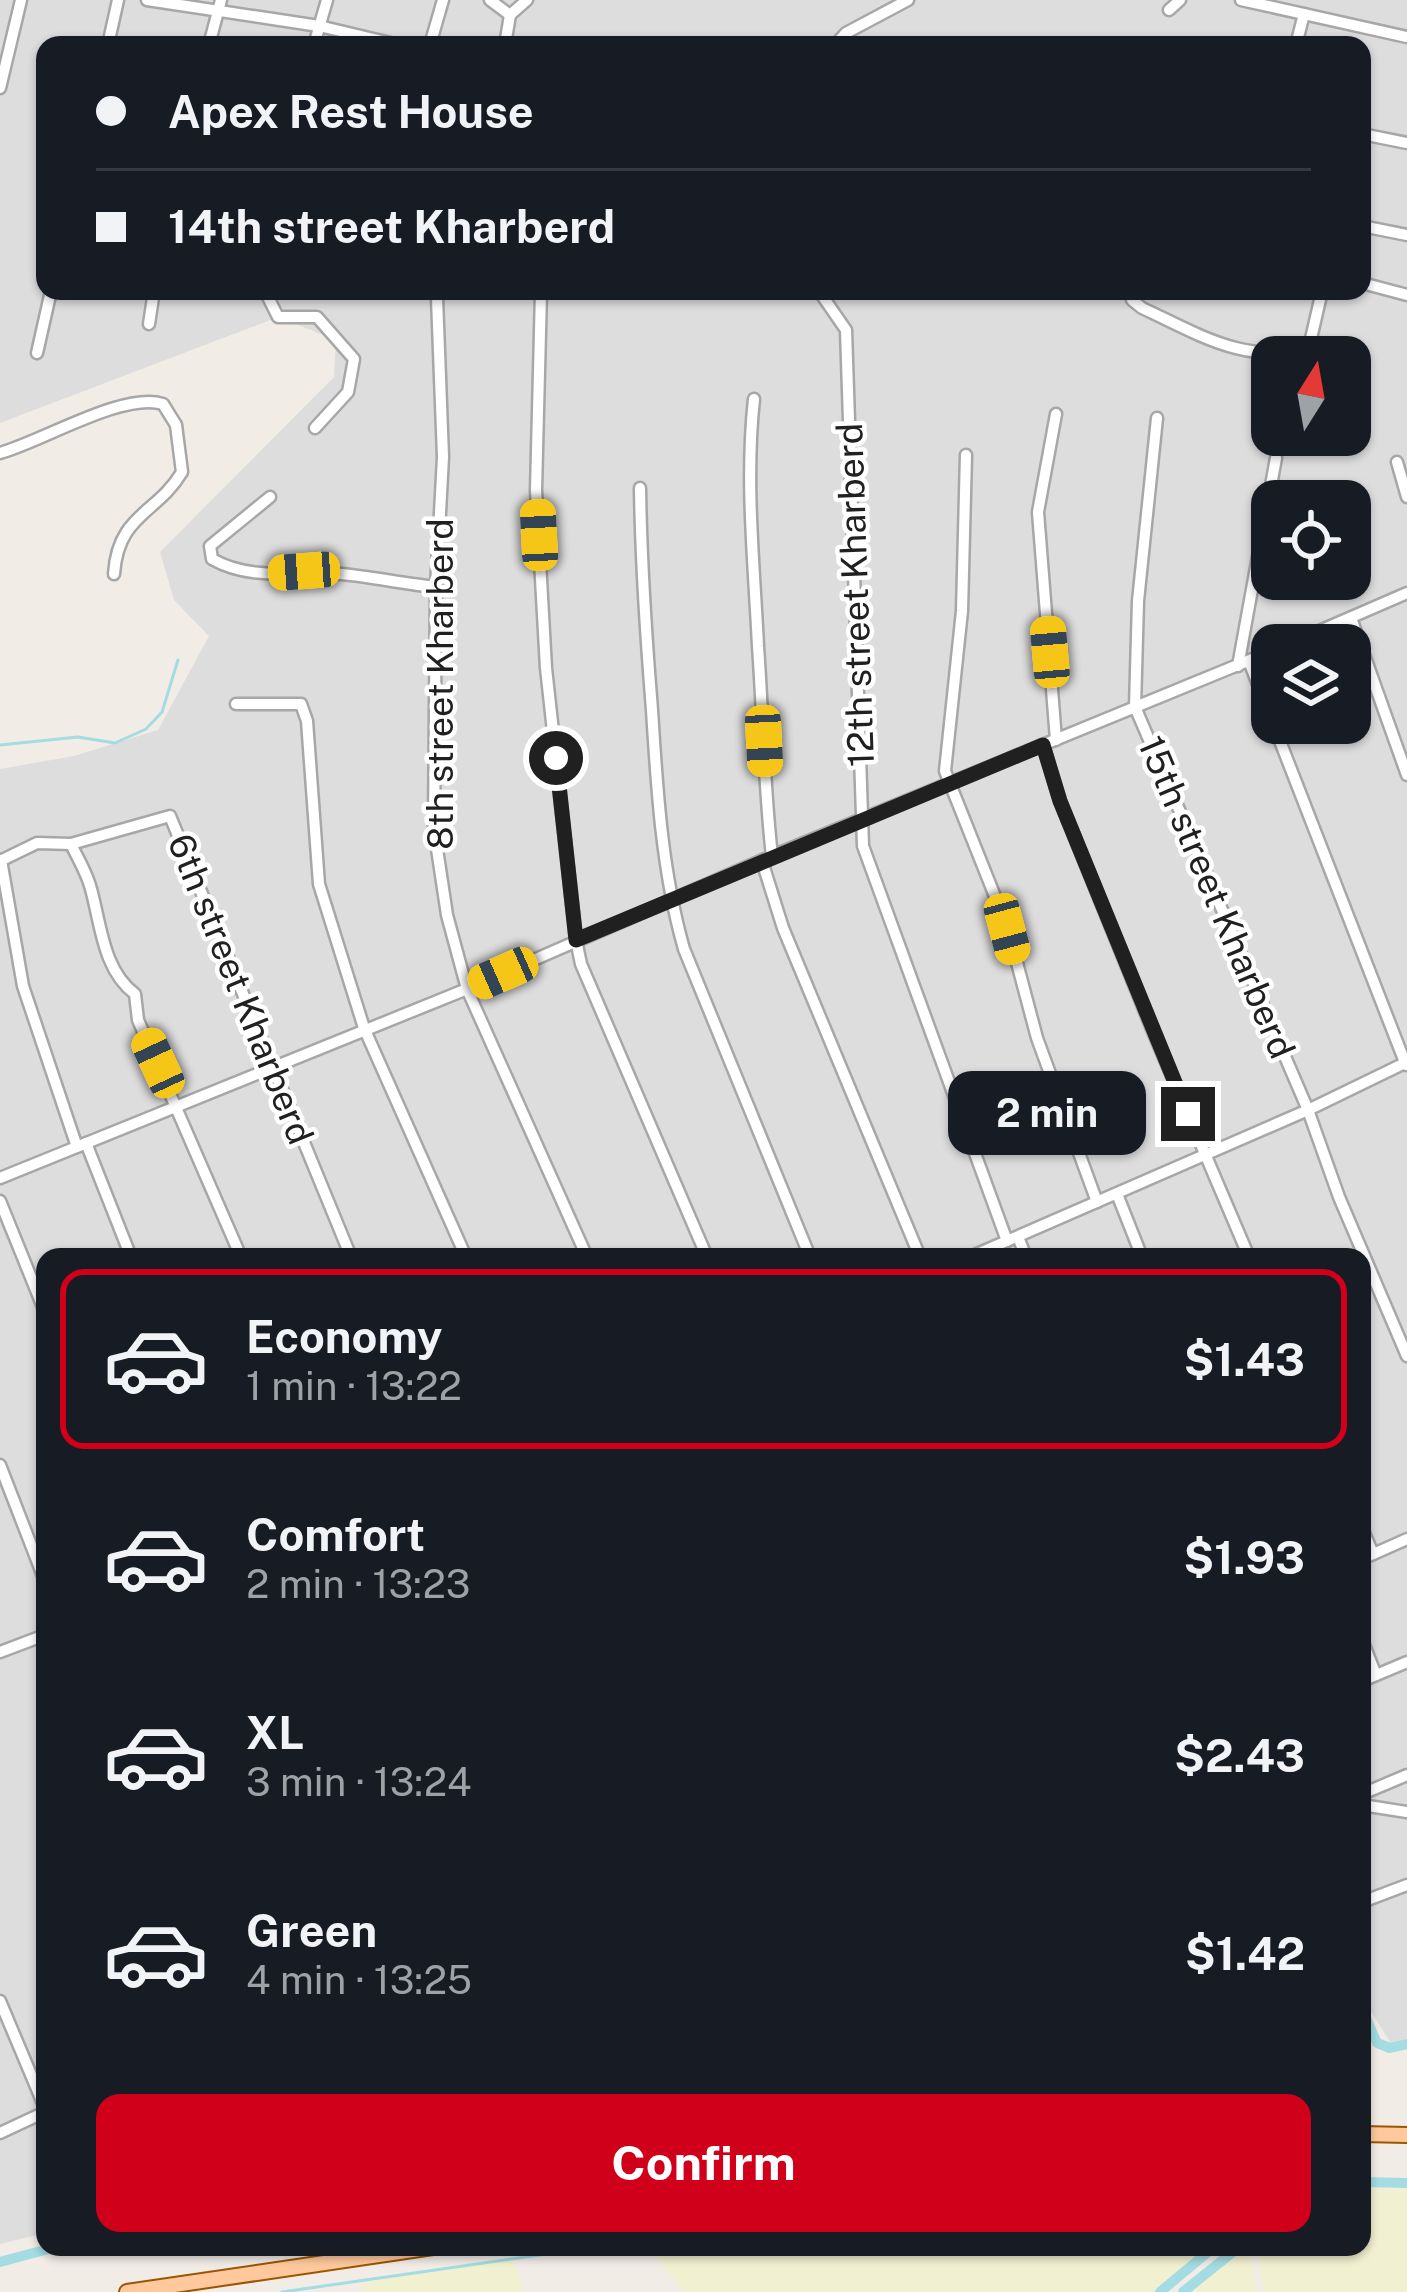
<!DOCTYPE html>
<meta charset="utf-8">
<style>
:root{--surface:#171b24;--page:#20242c;--text:#f1f3f6;--muted:#9ea1a6;--line:#363941;--accent:#d0001a}
body{margin:0;font-family:"Public Sans",sans-serif;background:var(--page);color:var(--text);height:100vh;display:flex;flex-direction:column;font-size:45px;white-space:nowrap}
*{box-sizing:border-box;margin:0}
p{font-size:39px;color:var(--muted)}
.icon{flex:none;width:66px;height:66px;fill:none;stroke:currentColor;stroke-width:2;stroke-linecap:round;stroke-linejoin:round}
.map{position:relative;flex:1;overflow:hidden}
.details{position:absolute;left:36px;top:1248px;width:1335px;height:1008px;display:flex;flex-direction:column;background:var(--surface);border-radius:24px;box-shadow:0 3px 9px #0004}
.details>*{flex:none}
.hud{position:absolute;left:36px;top:36px;width:1335px;height:264px;border-radius:24px;box-shadow:0 3px 9px #0004;display:grid;align-content:center;height:264px;padding:0 60px;background:var(--surface)}
.needle{width:78px;rotate:11deg}
.tools{position:absolute;left:1251px;top:336px;display:grid;gap:24px}
.tools a{display:grid;place-items:center;width:120px;height:120px;border-radius:24px;background:var(--surface);box-shadow:0 3px 9px #0004;font-size:60px}
.end{position:absolute;width:54px;height:54px;margin:-27px;border:15px solid #202020;background:#fff;box-shadow:0 0 0 6px #fff}
.from{border-radius:50%}
.bubble{position:absolute;height:84px;border-radius:24px;background:var(--surface);box-shadow:0 3px 9px #0004;font-size:39px;font-weight:700;line-height:84px;text-align:center}
.car{position:absolute;width:36px;height:72px;margin:-36px -18px;border-radius:15px;box-shadow:0 0 9px 3px #0007;background:linear-gradient(#f5c518 24%,#345 0 40%,#f5c518 0 76%,#345 0 86%,#f5c518 0)}
.hud b{display:flex;align-items:center;gap:42px;height:114px;font-size:45px}
.hud b+b{border-top:3px solid var(--line)}
.hud i{width:30px;height:30px;background:var(--text)}
ul{padding:21px 0 0;list-style:none}
li{display:flex;align-items:center;gap:36px;height:180px;margin:0 24px 18px;padding:0 36px;border:6px solid transparent;border-radius:24px}
li div{flex:1}
li b{display:block;font-size:45px}
li em{font-style:normal;font-weight:700}
li.active{border-color:var(--accent)}
li>.icon{width:108px;height:108px;stroke-width:1.5}
.button{display:flex;gap:24px;margin-top:auto;padding:24px 60px}
.button a{flex:1;height:138px;border-radius:24px;background:var(--accent);color:#fff;font-size:48px;font-weight:700;line-height:138px;text-align:center}
.map>svg:first-child{display:block}
.residential{fill:#dedddd;fill-rule:evenodd}
.farmland{fill:#f1f0d0}
.lines{fill:none;stroke-linecap:round;stroke-linejoin:round}
.stream{stroke:#a3dce2;stroke-width:3}
.canal{stroke:#a3dce2;stroke-width:10}
.minor-casing{stroke:#a7a7a7;stroke-width:15}
.major-casing{stroke:#9c5500;stroke-width:18}
.minor{stroke:#fff;stroke-width:10}
.major{stroke:#ffc99d;stroke-width:14}
.route{stroke:#202020;stroke-width:15}
.labels{text-anchor:middle;dominant-baseline:central;stroke-width:9;stroke-linejoin:round;paint-order:stroke}
.street-label{font-size:36px;fill:#202020;stroke:#fff}
</style>
<div class="map">
<svg width="1407" height="2292" viewBox="0 0 1407 2292">
<rect width="100%" height="100%" fill="#f1ece6"/>
<!-- residential -->
<path class="residential" d="M0,0h1407v2040l-15,5 -30,-48v-740h-1317v976l-45,11v-1475l74,-13 84,-26 51,-94 -35,-36 -14,-48 174,-175 2,-37 -58,-23 -278,106zM45,45h1317v246h-1317zM1272,357h78v78h-78zM1272,501h78v78h-78zM1272,645h78v78h-78z"/>
<!-- farmland -->
<g class="farmland">
<path d="M1362,2188l45,1v103h-144l-6,-45h105z"/>
<path d="M648,2247h569l-55,45h-478z"/>
<path d="M1246,2247h4l6,45h-65z"/>
<path d="M512,2259l12,33h-161l-4,-9z"/>
</g>
<g class="lines">
<!-- stream -->
<g class="stream">
<path d="M0,745l78,-8 37,6 31,-14 16,-17 16,-52"/>
<path d="M282,2292l313,-45"/>
</g>
<!-- canal -->
<g class="canal">
<path d="M1362,2009l15,34 13,5 17,-4"/>
<path d="M1362,2182l45,1"/>
<path d="M0,2262l56,-15"/>
<path d="M1160,2292l54,-45"/>
<path d="M1183,2292l56,-45"/>
</g>
<!-- minor casing -->
<g class="minor-casing">
<g id="minor">
<path d="M147,0l172,26 80,19"/>
<path d="M490,0l20,15"/>
<path d="M1241,0l166,37"/>
<path d="M1169,10l11,-10"/>
<path d="M510,15l17,-15"/>
<path d="M108,45l10,-45"/>
<path d="M209,45l12,-45"/>
<path d="M314,45l13,-45"/>
<path d="M430,45l13,-45"/>
<path d="M505,45l5,-30"/>
<path d="M835,45l11,-12 62,-33"/>
<path d="M1296,45l8,-31"/>
<path d="M0,88l21,-88"/>
<path d="M1362,134l45,9"/>
<path d="M1362,226l45,9"/>
<path d="M1362,283l45,12"/>
<path d="M265,291l13,26h39l37,42 -6,33 -33,36"/>
<path d="M819,291l27,39 17,516 144,395"/>
<path d="M1133,291l-1,9 10,8c50,23 113,63 168,35l12,-52"/>
<path d="M541,292l-5,198 10,178 30,272 5,24 126,293"/>
<path d="M437,298l6,159 -7,130 -2,242 13,86 20,74 120,268"/>
<path d="M149,324l5,-33"/>
<path d="M37,353l14,-62"/>
<path d="M754,399c-9,81 0,164 4,247 5,70 6,141 14,210"/>
<path d="M1056,414l-18,98 18,228"/>
<path d="M1157,418l-19,183 -3,106 173,403 31,87 68,159"/>
<path d="M0,453c41,-11 124,-62 163,-49l13,21 6,47c-25,42 -64,42 -68,102"/>
<path d="M966,455l-4,156 -17,160 63,158 29,109 60,164"/>
<path d="M1397,462l10,35"/>
<path d="M640,488c1,74 6,148 12,222 5,81 10,162 32,239l126,308"/>
<path d="M270,497l-60,49 2,13c40,23 85,11 130,15 31,3 63,10 94,13"/>
<path d="M1351,618l56,157"/>
<path d="M1287,645l120,-52"/>
<path d="M1249,661l23,60"/>
<path d="M1238,666l38,-208"/>
<path d="M236,704h65l6,17 12,163 45,144 102,229"/>
<path d="M1273,723l133,342"/>
<path d="M1043,745l17,56 94,233 95,223"/>
<path d="M71,844c7,15 16,29 20,45 10,36 12,81 44,105l3,26 103,237"/>
<path d="M1,860l22,126 54,161"/>
<path d="M0,861l37,-18 34,1 99,-28 181,441"/>
<path d="M762,861l21,67 137,329"/>
<path d="M86,1143l45,114"/>
<path d="M0,1178l467,-189 305,-133 500,-205"/>
<path d="M1117,1194l25,63"/>
<path d="M0,1201l45,111"/>
<path d="M1018,1237l8,20"/>
<path d="M970,1257l338,-147 99,-48"/>
<path d="M0,1465l45,116"/>
<path d="M1362,1528l11,26"/>
<path d="M1362,1559l45,-20"/>
<path d="M1362,1640l14,35"/>
<path d="M0,1652l45,-17"/>
<path d="M1362,1681l45,-19"/>
<path d="M1362,1794l45,-19"/>
<path d="M1362,1805l45,7"/>
<path d="M1362,1902l45,-17"/>
<path d="M0,2001l45,107"/>
<path d="M0,2133l45,-21"/>
</g>
</g>
<!-- major casing -->
<g class="major-casing">
<g id="major">
<path d="M1362,2134l45,1"/>
<path d="M127,2292l306,-45"/>
</g>
</g>
<!-- minor -->
<use href="#minor" class="minor"/>
<!-- major -->
<use href="#major" class="major"/>
</g>
<g class="lines">
<!-- route -->
<path class="route" d="M556,758l20,182 467,-195 17,56 128,313"/>
</g>
<g class="labels">
<!-- street labels -->
<g class="street-label">
<text transform="translate(855 595) rotate(-92)">12th street Kharberd</text>
<text transform="translate(440 684) rotate(-90)">8th street Kharberd</text>
<text transform="translate(1217 897) rotate(67)">15th street Kharberd</text>
<text transform="translate(241 989) rotate(68)">6th street Kharberd</text>
</g>
</g>
</svg>
<div class="tools">
<a><svg class="needle" viewBox="-14 -14 28 28"><path d="M0-13l5 13h-10z" fill="#e53935"/><path d="M0 13l5-13h-10z" fill="#9ea1a6"/></svg></a>
<a><svg class="icon" aria-label="locate" viewBox="0 0 24 24"><circle cx="12" cy="12" r="6"/><path d="M12 2v4M12 18v4M2 12h4M18 12h4"/></svg></a>
<a><svg class="icon" aria-label="layers" viewBox="0 0 24 24"><path d="M12 4l9 5-9 5-9-5zM3 14l9 5 9-5"/></svg></a>
</div>
<i class="end from" style="left:556px;top:758px"></i>
<i class="end" style="left:1188px;top:1114px"></i>
<div class="bubble" style="left:948px;top:1071px;width:198px">2 min</div>
<i class="car" style="left:539px;top:535px;rotate:357deg"></i>
<i class="car" style="left:304px;top:571px;rotate:266deg"></i>
<i class="car" style="left:1050px;top:652px;rotate:355deg"></i>
<i class="car" style="left:764px;top:741px;rotate:177deg"></i>
<i class="car" style="left:1007px;top:929px;rotate:165deg"></i>
<i class="car" style="left:503px;top:973px;rotate:246deg"></i>
<i class="car" style="left:158px;top:1063px;rotate:335deg"></i>
<div class="hud">
<b><i class="from"></i>Apex Rest House</b>
<b><i></i>14th street Kharberd</b>
</div>
<section class="details">
<ul>
<li class="active"><svg class="icon" aria-label="car" viewBox="0 0 24 24"><path d="M5 17H2v-5l4-1 3-4h7l3 4 3 1v5h-3M9 17h6M6 11h13"/><circle cx="7" cy="17" r="2"/><circle cx="17" cy="17" r="2"/></svg><div><b>Economy</b><p>1 min · 13:22</p></div><em>$1.43</em></li>
<li><svg class="icon" aria-label="car" viewBox="0 0 24 24"><path d="M5 17H2v-5l4-1 3-4h7l3 4 3 1v5h-3M9 17h6M6 11h13"/><circle cx="7" cy="17" r="2"/><circle cx="17" cy="17" r="2"/></svg><div><b>Comfort</b><p>2 min · 13:23</p></div><em>$1.93</em></li>
<li><svg class="icon" aria-label="car" viewBox="0 0 24 24"><path d="M5 17H2v-5l4-1 3-4h7l3 4 3 1v5h-3M9 17h6M6 11h13"/><circle cx="7" cy="17" r="2"/><circle cx="17" cy="17" r="2"/></svg><div><b>XL</b><p>3 min · 13:24</p></div><em>$2.43</em></li>
<li><svg class="icon" aria-label="car" viewBox="0 0 24 24"><path d="M5 17H2v-5l4-1 3-4h7l3 4 3 1v5h-3M9 17h6M6 11h13"/><circle cx="7" cy="17" r="2"/><circle cx="17" cy="17" r="2"/></svg><div><b>Green</b><p>4 min · 13:25</p></div><em>$1.42</em></li>
</ul>
<div class="button"><a>Confirm</a></div>
</section>
</div>
